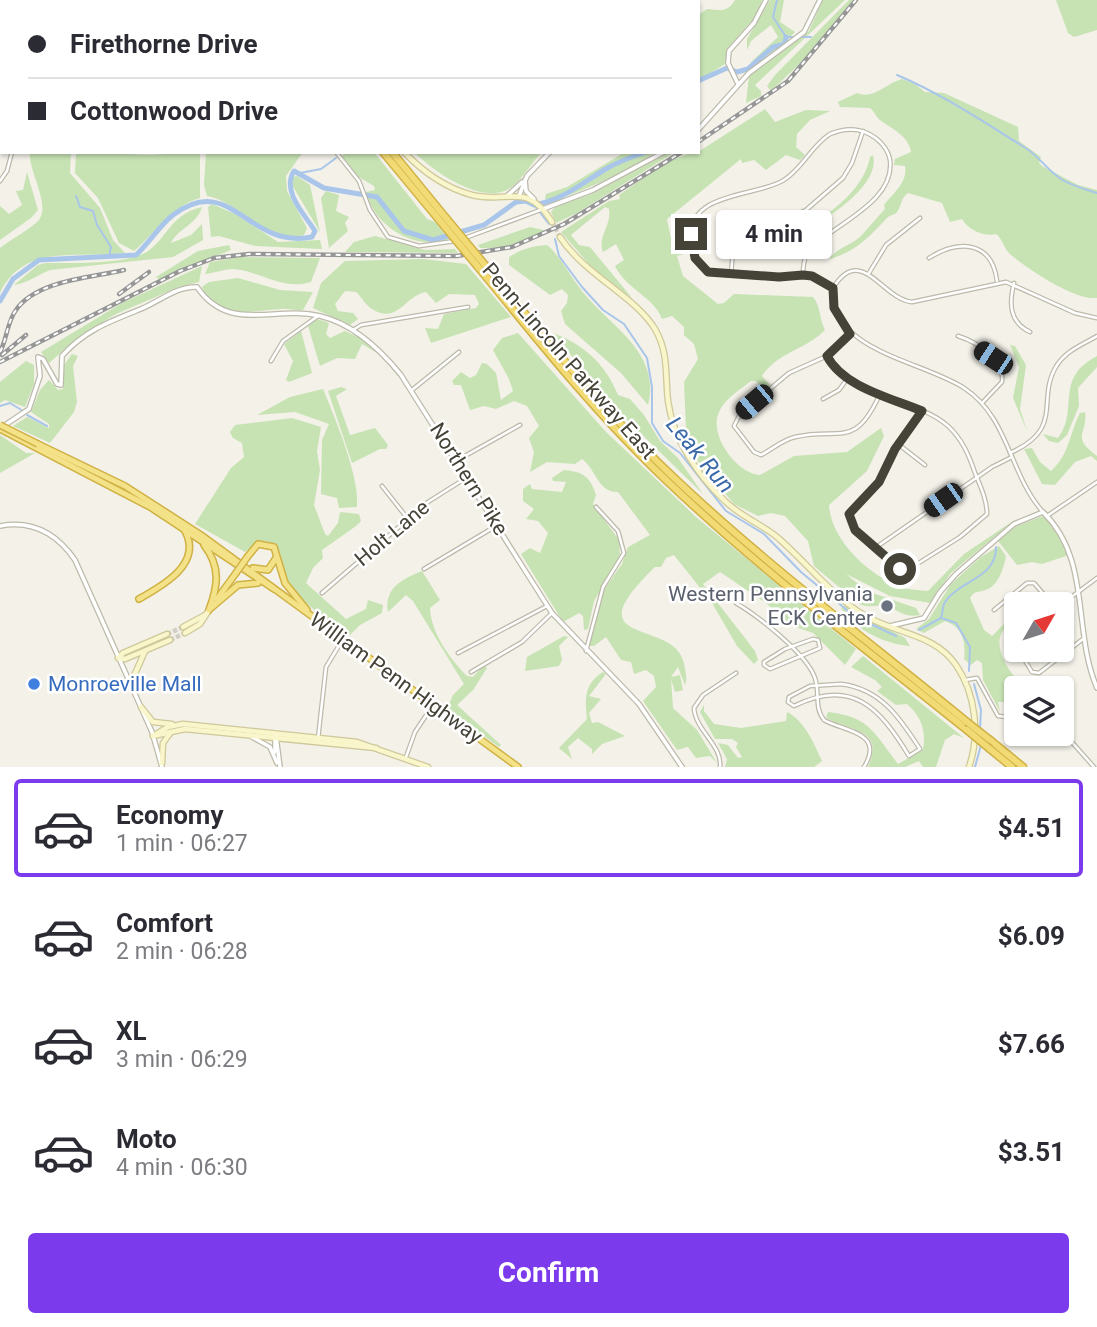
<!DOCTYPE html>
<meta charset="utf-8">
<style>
:root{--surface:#fff;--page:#f2f2f3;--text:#2b2b33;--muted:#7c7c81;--line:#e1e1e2;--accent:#7c3aed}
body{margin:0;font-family:Roboto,sans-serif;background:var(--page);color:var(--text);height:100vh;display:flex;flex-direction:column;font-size:26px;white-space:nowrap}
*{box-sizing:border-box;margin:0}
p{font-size:23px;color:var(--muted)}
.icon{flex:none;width:38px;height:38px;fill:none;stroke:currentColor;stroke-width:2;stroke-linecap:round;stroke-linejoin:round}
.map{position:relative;height:767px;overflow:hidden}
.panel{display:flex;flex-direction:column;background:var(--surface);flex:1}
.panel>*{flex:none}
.guide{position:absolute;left:0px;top:0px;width:700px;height:154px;box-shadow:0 2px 5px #0004;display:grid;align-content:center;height:154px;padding:0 28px;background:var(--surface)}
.needle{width:46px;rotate:51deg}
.buttons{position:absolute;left:1004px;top:592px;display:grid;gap:14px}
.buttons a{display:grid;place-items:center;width:70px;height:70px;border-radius:7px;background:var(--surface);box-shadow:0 2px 5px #0004;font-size:35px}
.end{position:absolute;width:32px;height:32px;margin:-16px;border:9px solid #454237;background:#fff;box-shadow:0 0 0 4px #fff}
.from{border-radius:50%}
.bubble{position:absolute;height:49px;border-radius:7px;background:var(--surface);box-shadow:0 2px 5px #0004;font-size:23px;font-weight:700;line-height:49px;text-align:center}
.car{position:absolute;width:21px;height:42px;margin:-21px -10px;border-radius:9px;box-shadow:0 0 5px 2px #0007;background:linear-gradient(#222 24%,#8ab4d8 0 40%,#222 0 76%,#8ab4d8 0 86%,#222 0)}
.guide b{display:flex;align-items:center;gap:24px;height:66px;font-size:26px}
.guide b+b{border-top:2px solid var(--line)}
.guide i{width:18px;height:18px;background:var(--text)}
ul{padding:12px 0 0;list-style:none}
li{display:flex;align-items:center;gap:21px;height:98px;margin:0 14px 10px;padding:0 14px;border:4px solid transparent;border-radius:7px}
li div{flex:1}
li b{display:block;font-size:26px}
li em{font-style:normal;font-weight:700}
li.selected{border-color:var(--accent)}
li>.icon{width:63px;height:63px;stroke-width:1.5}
.action{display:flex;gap:14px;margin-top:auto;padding:14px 28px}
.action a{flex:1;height:80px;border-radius:7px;background:var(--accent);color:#fff;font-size:28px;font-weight:700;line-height:80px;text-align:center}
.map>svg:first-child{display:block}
.green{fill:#c7e3b4}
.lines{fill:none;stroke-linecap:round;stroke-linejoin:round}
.stream{stroke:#a9c6ea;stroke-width:2}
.river{stroke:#a9c6ea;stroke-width:5}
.secondary-tunnel{stroke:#d0cec5;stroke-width:4.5;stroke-dasharray:4.5 2;stroke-linecap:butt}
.minor-casing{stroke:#bdbaab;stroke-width:5}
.tertiary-casing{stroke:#bdbaab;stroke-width:6}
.secondary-casing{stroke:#cec89b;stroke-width:7}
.trunk-casing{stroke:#d0b144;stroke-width:8}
.motorway-casing{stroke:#d0b144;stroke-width:9}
.minor{stroke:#fff;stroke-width:2.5}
.tertiary{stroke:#fff;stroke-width:3.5}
.secondary{stroke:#faf6cb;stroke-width:4.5}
.trunk{stroke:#f4e289;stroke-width:5}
.motorway{stroke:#f2da74;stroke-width:6}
.rail-casing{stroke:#969696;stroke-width:4.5}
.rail{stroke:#fff;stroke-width:2;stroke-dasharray:5;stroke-linecap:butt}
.trunk-bridge-casing{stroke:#d0b144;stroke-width:8;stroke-linecap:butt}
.motorway-bridge-casing{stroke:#d0b144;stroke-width:9;stroke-linecap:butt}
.trunk-bridge{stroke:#f4e289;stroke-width:5}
.motorway-bridge{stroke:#f2da74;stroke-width:6}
.route{stroke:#454237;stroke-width:9}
.worship-dot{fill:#6b7280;stroke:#fff;stroke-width:2.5}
.shop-dot{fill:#3f7fe0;stroke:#fff;stroke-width:2.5}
.labels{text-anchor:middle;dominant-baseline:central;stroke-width:5;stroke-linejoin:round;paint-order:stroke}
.street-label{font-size:21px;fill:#454237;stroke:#fff}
.worship-label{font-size:21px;fill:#5b616d;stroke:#fff;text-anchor:end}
.shop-label{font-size:21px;fill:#366cbe;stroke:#fff;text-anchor:start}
.water-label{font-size:23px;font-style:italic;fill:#3969a8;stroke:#fff}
</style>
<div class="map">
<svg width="1097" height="767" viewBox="0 0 1097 767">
<rect width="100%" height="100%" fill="#f3f1e8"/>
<!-- green -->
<g class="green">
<path d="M735,0h27l-6,16 -28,32 -3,16 -27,17v-66l9,-6c14,1 20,4 28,-9z"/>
<path d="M770,0h14l-4,22 15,10 -18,18 -27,13 28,-26 -7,-12 -20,16 -4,9v-11z"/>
<path d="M823,0h22l-90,85 6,6v5l-15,7 3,-27 60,-45z"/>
<path d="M849,0h4l-37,48 -45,43 -4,-5 8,-11z"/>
<path d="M1056,0h41v30l-23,7 -6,-4z"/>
<path d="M902,79l13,5 10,8 19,1 74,34 1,14 22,16 -2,6 3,3 36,19 19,5v108c-23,2 -66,-27 -86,-43 -8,-7 -8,-16 -15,-21 -12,3 -28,-4 -34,-15l-12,3 -8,-19 -34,-10c-8,6 -6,12 -11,19 -2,3 -7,3 -10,6 -16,17 -32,35 -58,41 9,-12 25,-15 33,-24 8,-9 15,-18 23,-26l-1,-4c9,-12 24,-23 21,-39l-11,-1 1,-6 16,-7c-2,-16 -19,-23 -31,-32 -4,-3 -5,-8 -10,-12l-30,-1 -2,-5 19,-9c17,7 29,-10 45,-14z"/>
<path d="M765,109l10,13 31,-12 24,1 -20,9 -13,14 -1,13 9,8 -5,5 -14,-5 -20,15 -12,-10 -12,3 -1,-4 -74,60 6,29 16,-4 2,8 -14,4 6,20 35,28 6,-1 10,-9 79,3c8,9 6,22 12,33 -21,21 -46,21 -63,46l8,9 -6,5 -8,-9h-5c-11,9 -26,17 -32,31 -11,23 18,62 41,63l34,-19 53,-4 34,-24 3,8 -17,35 -38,34c2,35 39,70 72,82 8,3 18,3 27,4l36,-37 52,-35 -65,54 -21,30 -40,-7 -44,-22 21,17 49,17 4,7c-19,4 -23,-9 -39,-9 -8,-1 -13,2 -22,-2l-45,-38 -6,-25 -23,-25 -14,-3 -13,3 -24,-12 -40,-47 -13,-24 5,-5 -2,-46 14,-23 -4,-15 -10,-9v-8l-12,-11 -10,3c-7,-21 -36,-30 -47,-53l9,-6 -8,-16 -13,8c-6,-15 9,-27 6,-43l-4,-2 -34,28 8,10 11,2 42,51 -37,-27 -34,-39 48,-31 11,-2 -1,-4c24,-16 53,-40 79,-43z"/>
<path d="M30,152h41l-1,21 30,35 13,32 12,13c-44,6 -101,-11 -125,40v-45c11,-9 26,-16 37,-26 16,-15 -9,-50 -7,-70z"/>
<path d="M76,152l74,3 50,-3v46c-28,8 -45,35 -66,53l-15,-8 -21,-45 -23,-25z"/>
<path d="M206,152h97l-17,24 1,15 20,37 -3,7c-36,11 -63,-33 -97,-39l-3,-11z"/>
<path d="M346,152h28l53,67 8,3 14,17c-35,12 -74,-12 -83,-47l9,-2 -1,-4 -17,-10 -15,-20z"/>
<path d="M414,152h128c-10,10 -18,25 -29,34 -28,23 -80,-15 -99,-34z"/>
<path d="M625,152h31c-19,13 -90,51 -111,47l1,-5 21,-7z"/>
<path d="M670,152h5l-98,61 -21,10 -5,-11 4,-5 39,-14z"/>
<path d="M873,155c8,34 -54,67 -77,83l-3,-2c30,-17 71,-44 77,-79z"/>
<path d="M27,172l11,38 -7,8 -31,22v-34l9,8 13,-9 -6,-14 7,-1z"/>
<path d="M297,176l13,9 10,47 -28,-47 1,-8z"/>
<path d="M326,191l13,4 -3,16 13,6 -4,6 3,8 -19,17 -8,-50z"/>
<path d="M212,204l23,10 43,28 42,-2 2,9 -67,-3 -36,-10 -8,1 -3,-30z"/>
<path d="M202,207c-5,18 -24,21 -31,36l20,-8 11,-11 1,16 -30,17 -123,13c-13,5 -22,13 -36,15l24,-20 8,-2c24,0 82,2 102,-12 19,-13 23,-37 54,-44z"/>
<path d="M530,227l14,3c-13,14 -45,19 -64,18l-2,-3z"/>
<path d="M375,236l50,14 30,-1 3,4 -113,-1 9,-10z"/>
<path d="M229,245l2,5 -72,29 -3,-2 42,-26z"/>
<path d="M547,245c13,10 27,38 40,52 27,31 74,58 61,108l-27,-32 -56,-49 -4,-13 6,-8 1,-8 -6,-6 -12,6 -41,-30v-8c13,-8 23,-11 38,-12z"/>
<path d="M240,257l80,1 -9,24c-29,9 -50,-11 -78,-13 -8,0 -19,4 -28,5l5,-12z"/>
<path d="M423,259l43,5 45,53 -80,26 -6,-15 13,1 6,-15 32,-6 3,-4 -4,-9 -26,-1 -13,9 -10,-11c-22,4 -28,33 -54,17 -7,-4 -10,-12 -16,-17l-11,-1 -10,13 3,7 15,2 5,6 -8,6 -37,-17 8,-25 24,-22z"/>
<path d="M202,266l-3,16 -20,5 -63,27 -36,22 -31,27 -8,-11 81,-49z"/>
<path d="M238,278l42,12 33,2 -10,18c-8,1 -15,-2 -22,-1 -26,1 -68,13 -79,-22l7,-5z"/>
<path d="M317,319l12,4 -3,11 4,4 15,-7 17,8 15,14 -15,-9 -7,15 -18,-1 -17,8 -12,-40z"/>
<path d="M301,331l11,42 -23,9 -3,-2 7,-19 -9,-17z"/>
<path d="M518,333l88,99 90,85 160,132 -11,16 -32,-32 -23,-8 -24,-22 -46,-31 -17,12 52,67 3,9 -4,4 -17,-18 -25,-43 -38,-48 -8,3 -5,9h-6c-85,82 19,50 29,96 1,8 4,15 1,22l-7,-18 -7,10 9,-2 3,15 -8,2 -4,-13 2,29 24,22 20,33 -7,-7 -14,2 -8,-11 -11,3 -34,-49 13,-14 -2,-11 -8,-6 -12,4 -3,-12 -10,-2 -15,-23 -12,9h-5l16,-58 17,-24 6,-17 22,-12 -32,-43c-20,1 -22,-23 -36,-33l-7,5 -28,-2 -17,10 4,-20 -5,-14 10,-12 -12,-20 -13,-5 -18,8 -12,-3 -14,4 -9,-25h-7l-2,-4 9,-9 9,6 6,-3 6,-12 5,1 9,9 5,27 12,-9 -4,-12 -16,-29 9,-12z"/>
<path d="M552,333c31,10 54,32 66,62l12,4 14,16 16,26 18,17 25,36 -79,-77z"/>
<path d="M1010,345l5,1 11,19 -6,44 7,22 -14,-33 6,-31z"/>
<path d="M72,354l6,2 -5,10 4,36 -3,10 -24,31 -37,-17 14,-9 22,11v-4l-18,-12 9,-22 9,-10 9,10 5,-1 1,-24z"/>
<path d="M1097,356v11l-19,21 1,18 -12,29 -9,8 -9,-2 -6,-7 15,4c22,-29 -5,-59 39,-82z"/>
<path d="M26,361l8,4v19l-9,23 -20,-7 -5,3v-21z"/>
<path d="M341,387l6,2 -11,7 14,39 25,-7 13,17 -2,4h-6l-28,14 -24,-72z"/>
<path d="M323,389c12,29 37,88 34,118l-18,1 -2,-10 -16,-4 1,-54 7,-16 -34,-12 -38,3 33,-18z"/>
<path d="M1085,412c3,23 -15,24 12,44v5l-6,-5 -16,6 -20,23 -13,-1 -18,-35 8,-1 8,14 11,9c19,-17 18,-37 29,-58z"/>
<path d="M292,418l29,9 -4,24 3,19 -6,35 11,29 3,2 10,-13 2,-11 19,2 2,7 -5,5 -34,24 1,8 -10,10 -7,15 40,36 20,-10 2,-9 15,5 -1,8 -22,12 -10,10c-20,-15 -52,-32 -63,-55 -8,-17 -1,-41 -29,-39l-13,11 -50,-28 36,-56 13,-11 -2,-14 -9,-5 -3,-6 5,-7z"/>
<path d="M0,435l26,18h9l-35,20z"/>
<path d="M564,470c19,2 26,6 32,25l-3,9 26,36 1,16 -26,45 -6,28 -4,1 -1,-14 -4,-3 -16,9 -42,-68 9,-6 10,5 8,-20 -10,-12 -12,-2 8,-10 -11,-8v-12l7,-5 2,5 30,3 4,-10 -13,-1 -1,-3z"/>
<path d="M1043,516l16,16 10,23 -27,9 -10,-2 -15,3 -19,-24 17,-14z"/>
<path d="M999,546l7,10c-2,12 -8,31 -21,34 -8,3 -10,0 -15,8l14,32 8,6 25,-25v7c-4,4 -10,6 -13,11 -14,17 7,47 21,59h-8v14h-19l2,10 -17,-32 -1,-17 -5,-3 -6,5 -7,-6c2,-17 -1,-32 -19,-38l-21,12 -8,-4 13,-10 22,-35 30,-27z"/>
<path d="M422,571l18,29 -10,8c1,25 20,51 37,68l6,1 11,-12 3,3 -14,22 -16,15 44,40 -2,2 -52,-38 6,-14 11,-11 -51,-83 -7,-6 -18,17c-4,-25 15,-33 34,-41z"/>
<path d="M845,606l60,32 5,8c-26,-2 -54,-16 -69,-38z"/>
<path d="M564,636l4,1 -9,9 3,14 -3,6 -34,5 2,-14z"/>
<path d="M863,656l101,82 -10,-4 -9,6 -9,27h-13l-4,-6 -14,6h-37c19,-42 -24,-35 -42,-50l2,-5c41,4 47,22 70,52l25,-14c3,-19 -1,-33 -16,-46l-11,1 -19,-14 5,-4 -7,-7 -24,-13z"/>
<path d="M603,672l3,2 -17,22 12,3 -12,14 3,10 6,-1 27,14 -23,8 -10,10v-5l-14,-11 -10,9 4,12 -13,-11 28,-29c-2,-21 -3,-35 16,-47z"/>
<path d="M704,705v6l10,13 27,4 45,-7 1,-9c17,8 28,33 35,49l-8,6h-89l2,-8 -9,-16 10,2 10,13 4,-1 -6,-10 2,-4 -6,-4h-17l-15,-27z"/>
</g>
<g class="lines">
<!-- stream -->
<g class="stream">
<path d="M777,0l-4,17 13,20h25"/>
<path d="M347,2v-2"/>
<path d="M897,75c45,19 85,46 127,72 14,8 23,23 37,32 11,7 24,10 36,14"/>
<path d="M340,154l2,-2"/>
<path d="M300,173l21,-4 15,-11"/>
<path d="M76,196l4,11 13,4 4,14 14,22 -2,10"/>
<path d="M534,205l15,19"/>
<path d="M555,239l4,17 23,31 21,23 21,14 23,34 5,29v36l11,18 17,12 46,58 38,23 37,38 53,44 42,20"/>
<path d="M0,406l10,-3 13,8"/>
<path d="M27,415l20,11"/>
<path d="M941,618c2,-5 1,-11 4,-16 15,-22 52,-24 51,-55"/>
<path d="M919,630l22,-12 15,5 14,24 -1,24"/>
<path d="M974,684l7,26 -1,19"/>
<path d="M975,767l6,-22"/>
</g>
<!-- river -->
<g class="river">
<path d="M698,81l29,-13 10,4 11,-3 25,-22 12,-3 1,-7"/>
<path d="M0,301l13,-22 26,-19 97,-5c13,-12 23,-29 37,-40 59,-44 74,35 139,22l3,-6c-10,-16 -34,-40 -21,-60l30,17 53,9 27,34 29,9 51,-15 32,-23 10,-1 8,4c27,-4 47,-21 70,-35 13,-8 27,-13 42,-18"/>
</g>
<!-- secondary-tunnel -->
<g class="secondary-tunnel">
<path d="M552,222l8,15"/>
<path d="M167,634l16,-7"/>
<path d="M170,640l15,-7"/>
</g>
<!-- minor casing -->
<g class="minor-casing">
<g id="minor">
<path d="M19,0l1,2"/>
<path d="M113,0v2"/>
<path d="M183,0v2"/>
<path d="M426,0v2"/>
<path d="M476,0l3,2"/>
<path d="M664,0v2"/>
<path d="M617,2l1,-2"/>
<path d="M0,83l2,-4"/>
<path d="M0,105h2"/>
<path d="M336,152l23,29 11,29 18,27 31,9 36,-5"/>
<path d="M0,181l7,-10 5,-19"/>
<path d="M465,238l78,-29"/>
<path d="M929,258c30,-19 63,-17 68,23"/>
<path d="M869,273l17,-28 34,-27"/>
<path d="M731,274l2,-23 9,-10 64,-31 37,-32 9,-15 11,-32"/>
<path d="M803,275c0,-7 0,-14 4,-21 18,-27 89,-49 83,-94 -2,-12 -12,-22 -23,-27 -13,-6 -25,-4 -37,1 -19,12 -27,34 -46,46 -26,17 -97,11 -93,59 2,15 6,23 17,33l71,5 24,-2 9,2 21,11"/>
<path d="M1014,283c-5,20 -5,39 16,49"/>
<path d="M353,330l8,-5 107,-18"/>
<path d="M850,334l-23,22 -38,17 -49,41 -6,12 20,26 7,3c12,-6 21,-15 34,-18 45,-11 59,14 85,-43"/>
<path d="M958,336c19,6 47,24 44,46l-20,21"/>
<path d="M827,356c21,43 87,40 121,70 14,13 21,29 27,47 5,12 12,27 12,41l-27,23 -54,34c-16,-5 -56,-39 -57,-57l30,-32 16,-33 27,-38"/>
<path d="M271,361l12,-20 35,-25"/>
<path d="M412,390l47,-38"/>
<path d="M823,399l16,-9 8,-11"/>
<path d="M898,444l27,21"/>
<path d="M1010,453c56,-25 25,-53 47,-88 10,-15 25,-20 40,-29"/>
<path d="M456,461l64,-36"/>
<path d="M382,486l26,33"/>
<path d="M1043,512c-34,-38 -34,-95 -79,-124 -41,-27 -136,-37 -131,-100 28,-45 49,11 79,14l94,-20 69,31 22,5"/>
<path d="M1047,516l50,-34"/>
<path d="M875,548l117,-81 20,-10"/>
<path d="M424,569l72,-43"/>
<path d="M322,593l106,-91 38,-24"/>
<path d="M736,603c22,13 71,51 79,75 5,15 -1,30 9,42 18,11 62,11 40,47"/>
<path d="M1062,604l35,-26"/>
<path d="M994,610l33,-27h7l18,21"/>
<path d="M813,639l5,1 2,8 -50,21 -6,-4v-3l21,-13z"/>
<path d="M1018,649l14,23 7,1 44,-34"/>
<path d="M586,651l17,-64 21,-34 -6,-22 -22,-24"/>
<path d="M458,653l89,-47"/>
<path d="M471,672l51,-30 30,-29"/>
<path d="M965,680l12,-2 21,38 19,2"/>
<path d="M841,684c40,5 59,34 79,65l-11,7c-29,-48 -57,-79 -115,-50l-6,-4 1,-5 21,-11z"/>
<path d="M1062,731l32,36"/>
<path d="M318,739l8,-72 17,-28"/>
<path d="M406,757l9,-25 18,-27"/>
<path d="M720,767c3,-21 -25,-37 -26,-59l9,-13 33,-22"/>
</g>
</g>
<!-- tertiary casing -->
<g class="tertiary-casing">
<g id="tertiary">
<path d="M633,0l1,2"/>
<path d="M738,84l-10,-21 1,-12 25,-28 12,-23"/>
<path d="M698,130l51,-57 55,-41 16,-32"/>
<path d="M525,180l1,11 8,8"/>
<path d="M507,196l15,-14"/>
<path d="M519,196l8,-20 23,-24"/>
<path d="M543,209l50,-19 71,-38"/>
<path d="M2,427l27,-18 11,-33 -2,-19 5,2 14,25 4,1 1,-29c23,-26 49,-35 79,-47 19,-8 36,-23 56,-22 32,47 77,18 123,29 34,8 60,33 81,59l151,238 87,91 43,63"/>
<path d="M0,526c32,-6 57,8 75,34l77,172 10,35"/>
<path d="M890,626l34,-8 16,-26 16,-18 58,-50 29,-12c49,48 29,118 54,176"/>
<path d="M275,736v16"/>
<path d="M276,736l4,31"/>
<path d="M252,737l18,10 7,16"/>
</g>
</g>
<!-- secondary casing -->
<g class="secondary-casing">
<g id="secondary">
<path d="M286,0l1,2"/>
<path d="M404,152c19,20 42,36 68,43 37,9 55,-14 80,27"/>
<path d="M560,237c26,39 75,59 95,92 14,24 10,46 13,72 5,38 30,75 57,100 15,15 36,23 52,36 29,25 55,59 87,78 31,19 70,18 92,50 20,29 24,70 13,102"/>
<path d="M183,627l22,-12"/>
<path d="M185,633l15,-9 9,-14"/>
<path d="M118,658l5,-5 44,-19"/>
<path d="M119,658l6,1 45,-19"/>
<path d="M134,690v-14l11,-25"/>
<path d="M141,707l12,15 19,2"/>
<path d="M153,736l15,-9 15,-3 174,18 71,25"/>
<path d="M153,736l32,-7 191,19"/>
<path d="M162,763l1,-20 8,-11"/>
</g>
</g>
<!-- trunk casing -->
<g class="trunk-casing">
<g id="trunk">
<path d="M0,429l150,78 124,82"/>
<path d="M38,444l87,42 76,49 317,232"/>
<path d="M204,545c17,22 14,41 5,65"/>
<path d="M248,556l10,-12 16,3 11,36 22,27"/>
<path d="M253,568l15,2 8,-12"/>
<path d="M139,599c23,-13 64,-35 46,-68"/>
<path d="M217,599l19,-26"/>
<path d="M211,608l27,-23 20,-2"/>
</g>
</g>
<!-- motorway casing -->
<g class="motorway-casing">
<g id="motorway">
<path d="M268,0l1,2"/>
<path d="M276,0l1,2"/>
<path d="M383,152l53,64"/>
<path d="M392,152l49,60"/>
<path d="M488,279c56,69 112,138 176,199 95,91 201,170 303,252"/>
<path d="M499,282c54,66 108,132 170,191 93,89 198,167 298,249"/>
<path d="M990,740l33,27"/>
<path d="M990,749l22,18"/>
</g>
</g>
<!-- minor -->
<use href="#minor" class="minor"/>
<!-- tertiary -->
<use href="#tertiary" class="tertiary"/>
<!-- secondary -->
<use href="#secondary" class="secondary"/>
<!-- trunk -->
<use href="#trunk" class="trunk"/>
<!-- motorway -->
<use href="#motorway" class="motorway"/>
<!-- rail casing -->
<g class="rail-casing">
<g id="rail">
<path d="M698,142l90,-61 68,-81"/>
<path d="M119,294l30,-22"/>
<path d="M0,352c7,-13 7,-30 16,-42 21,-30 75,-32 108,-40"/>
<path d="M2,355l24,-20"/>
<path d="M0,362l180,-91 34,-13 35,-4 208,2 55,-9 52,-23 118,-72"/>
</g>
</g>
<!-- rail -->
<use href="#rail" class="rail"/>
<!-- trunk-bridge casing -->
<g class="trunk-bridge-casing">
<g id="trunk-bridge">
<path d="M0,425l38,19"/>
<path d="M236,573l12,-17"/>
</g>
</g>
<!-- motorway-bridge casing -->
<g class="motorway-bridge-casing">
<g id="motorway-bridge">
<path d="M441,212l58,70"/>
<path d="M436,216l52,63"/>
<path d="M967,722l23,18"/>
<path d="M967,730l23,19"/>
</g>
</g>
<!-- trunk-bridge -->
<use href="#trunk-bridge" class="trunk-bridge"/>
<!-- motorway-bridge -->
<use href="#motorway-bridge" class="motorway-bridge"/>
</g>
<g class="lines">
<!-- route -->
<path class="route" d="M691,234l4,24 13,14 71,5 24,-2 9,1 21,12 1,20 16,26 -23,22c16,31 64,42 95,55l-27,38 -16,33 -30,32 6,16 45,39"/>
</g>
<!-- markers -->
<circle class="worship-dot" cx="887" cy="606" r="7"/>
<circle class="shop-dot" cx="34" cy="684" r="7"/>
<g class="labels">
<!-- street labels -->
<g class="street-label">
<text transform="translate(569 361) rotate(49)">Penn-Lincoln Parkway East</text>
<text transform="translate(469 479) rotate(58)">Northern Pike</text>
<text transform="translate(392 533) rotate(-40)">Holt Lane</text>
<text transform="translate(396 678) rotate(36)">William Penn Highway</text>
</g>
<!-- worship labels -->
<g class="worship-label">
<text x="873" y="594">Western Pennsylvania<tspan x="873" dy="24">ECK Center</tspan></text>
</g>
<!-- shop labels -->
<g class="shop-label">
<text x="48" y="684">Monroeville Mall</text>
</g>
<!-- water labels -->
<g class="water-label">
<text transform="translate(700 455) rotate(50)">Leak Run</text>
</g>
</g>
</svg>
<div class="buttons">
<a><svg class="needle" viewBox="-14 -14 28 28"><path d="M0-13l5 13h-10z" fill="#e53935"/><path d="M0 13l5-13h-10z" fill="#7c7c81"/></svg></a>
<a><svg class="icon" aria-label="layers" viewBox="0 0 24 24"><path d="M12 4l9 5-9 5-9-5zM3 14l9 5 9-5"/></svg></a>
</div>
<i class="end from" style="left:900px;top:569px"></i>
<i class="end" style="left:691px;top:234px"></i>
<div class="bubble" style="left:716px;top:210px;width:116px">4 min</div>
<i class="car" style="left:993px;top:358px;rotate:303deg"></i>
<i class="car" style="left:754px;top:402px;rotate:230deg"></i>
<i class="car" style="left:943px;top:500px;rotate:235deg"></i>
<div class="guide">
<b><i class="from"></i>Firethorne Drive</b>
<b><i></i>Cottonwood Drive</b>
</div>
</div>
<section class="panel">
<ul>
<li class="selected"><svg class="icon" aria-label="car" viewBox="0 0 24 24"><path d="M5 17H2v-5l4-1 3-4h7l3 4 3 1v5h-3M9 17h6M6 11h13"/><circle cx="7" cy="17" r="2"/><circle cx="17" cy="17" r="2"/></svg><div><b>Economy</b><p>1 min · 06:27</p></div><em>$4.51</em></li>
<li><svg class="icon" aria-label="car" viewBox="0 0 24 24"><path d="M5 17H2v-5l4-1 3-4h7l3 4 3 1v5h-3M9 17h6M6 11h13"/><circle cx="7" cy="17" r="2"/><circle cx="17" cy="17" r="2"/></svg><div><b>Comfort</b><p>2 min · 06:28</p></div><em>$6.09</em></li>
<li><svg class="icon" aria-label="car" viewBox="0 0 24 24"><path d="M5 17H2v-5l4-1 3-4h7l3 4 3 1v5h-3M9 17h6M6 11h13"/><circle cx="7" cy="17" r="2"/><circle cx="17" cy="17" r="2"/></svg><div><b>XL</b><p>3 min · 06:29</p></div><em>$7.66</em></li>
<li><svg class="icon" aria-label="car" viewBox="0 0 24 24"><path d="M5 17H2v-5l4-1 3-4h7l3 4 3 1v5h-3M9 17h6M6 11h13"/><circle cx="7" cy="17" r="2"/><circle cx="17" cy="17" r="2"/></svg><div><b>Moto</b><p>4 min · 06:30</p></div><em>$3.51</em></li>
</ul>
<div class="action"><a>Confirm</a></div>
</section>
